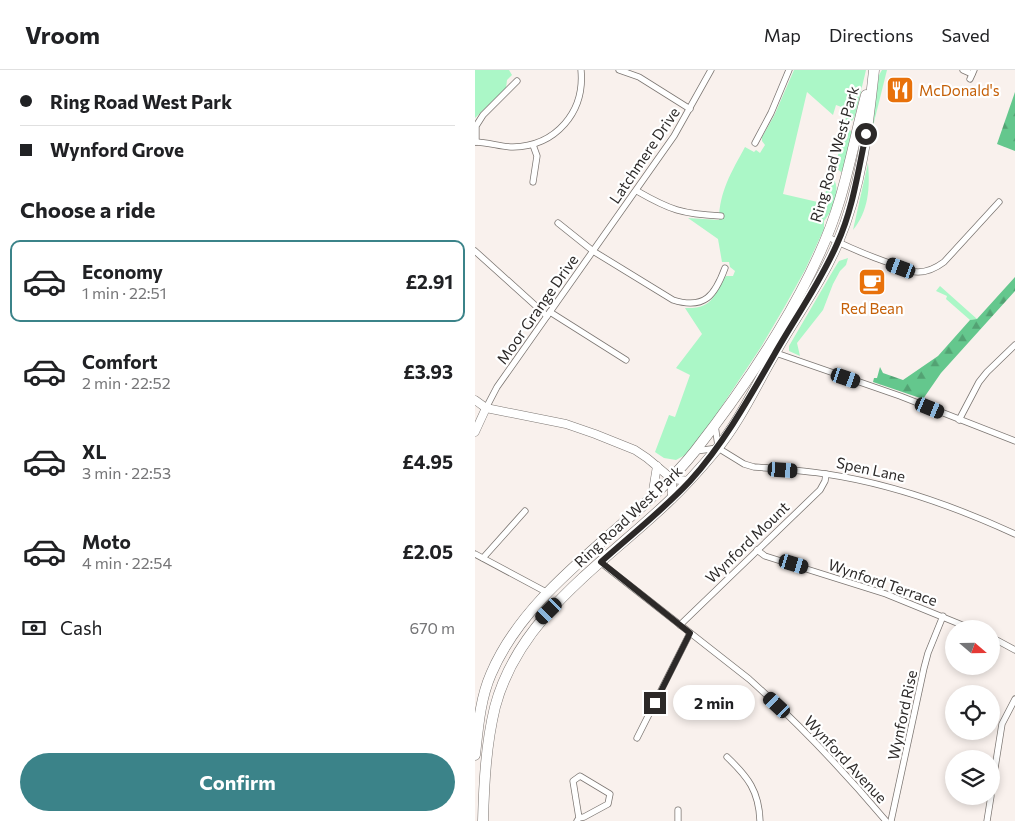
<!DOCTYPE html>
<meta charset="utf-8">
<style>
:root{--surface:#fff;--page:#f6f6f6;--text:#202124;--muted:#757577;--line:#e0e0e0;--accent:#3b8389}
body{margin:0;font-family:Commissioner,sans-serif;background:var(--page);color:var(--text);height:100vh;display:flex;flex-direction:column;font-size:19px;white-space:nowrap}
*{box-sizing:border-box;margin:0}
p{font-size:16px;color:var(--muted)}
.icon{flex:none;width:28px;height:28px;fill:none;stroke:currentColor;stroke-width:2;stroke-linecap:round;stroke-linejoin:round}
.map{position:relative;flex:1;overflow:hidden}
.drawer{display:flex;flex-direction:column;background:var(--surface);width:475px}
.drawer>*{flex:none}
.guide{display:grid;align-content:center;height:110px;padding:0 20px;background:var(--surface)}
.needle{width:32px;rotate:110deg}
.fabs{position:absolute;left:470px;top:550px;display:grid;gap:10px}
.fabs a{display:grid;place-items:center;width:55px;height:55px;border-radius:50%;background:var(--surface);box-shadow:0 2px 8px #0003;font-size:25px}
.end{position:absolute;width:22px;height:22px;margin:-11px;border:6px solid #2c2928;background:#fff;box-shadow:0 0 0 2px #fff}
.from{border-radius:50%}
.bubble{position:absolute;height:35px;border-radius:18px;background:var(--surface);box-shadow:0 2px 8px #0003;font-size:16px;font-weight:700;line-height:35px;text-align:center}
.car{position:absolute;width:15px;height:30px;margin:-15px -8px;border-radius:6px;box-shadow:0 0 4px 1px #0007;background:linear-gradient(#222 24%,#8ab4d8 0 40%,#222 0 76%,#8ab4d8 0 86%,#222 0)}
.guide b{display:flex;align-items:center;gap:18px;height:48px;font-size:19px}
.guide b+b{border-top:1px solid var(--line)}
.guide i{width:12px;height:12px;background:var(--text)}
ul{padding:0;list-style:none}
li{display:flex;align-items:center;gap:15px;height:82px;margin:0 10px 8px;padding:0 10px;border:2px solid transparent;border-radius:10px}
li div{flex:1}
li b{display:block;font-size:19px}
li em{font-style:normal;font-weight:700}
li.active{border-color:var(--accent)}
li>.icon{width:45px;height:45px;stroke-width:1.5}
h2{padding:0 20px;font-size:22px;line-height:60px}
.pay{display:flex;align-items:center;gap:12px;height:55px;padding:0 20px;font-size:19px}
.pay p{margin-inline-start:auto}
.action{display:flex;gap:10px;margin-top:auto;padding:10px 20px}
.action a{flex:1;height:58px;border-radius:30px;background:var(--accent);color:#fff;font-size:20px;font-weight:700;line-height:58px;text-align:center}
header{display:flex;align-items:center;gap:30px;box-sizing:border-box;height:70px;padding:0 25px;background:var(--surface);border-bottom:1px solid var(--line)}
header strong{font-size:24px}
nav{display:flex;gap:28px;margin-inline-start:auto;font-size:18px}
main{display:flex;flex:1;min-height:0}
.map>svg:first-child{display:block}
.green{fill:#abf7c7}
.forest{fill:url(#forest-firs)}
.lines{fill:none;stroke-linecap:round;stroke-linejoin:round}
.street-casing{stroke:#7c7672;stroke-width:7}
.secondary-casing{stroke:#7c7672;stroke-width:9}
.highway-casing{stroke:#7c7672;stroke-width:11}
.street{stroke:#fff;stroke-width:5.5}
.secondary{stroke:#fff;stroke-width:8}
.highway{stroke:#fff;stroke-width:10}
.route{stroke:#2c2928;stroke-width:6}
.labels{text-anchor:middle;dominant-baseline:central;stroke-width:4.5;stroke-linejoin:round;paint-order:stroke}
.food-label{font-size:15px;fill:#c56008;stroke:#fff;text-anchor:start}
.street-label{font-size:15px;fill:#2c2928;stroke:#fff}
</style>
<header>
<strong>Vroom</strong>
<nav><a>Map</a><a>Directions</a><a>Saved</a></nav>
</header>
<main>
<section class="drawer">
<div class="guide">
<b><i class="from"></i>Ring Road West Park</b>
<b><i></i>Wynford Grove</b>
</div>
<h2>Choose a ride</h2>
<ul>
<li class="active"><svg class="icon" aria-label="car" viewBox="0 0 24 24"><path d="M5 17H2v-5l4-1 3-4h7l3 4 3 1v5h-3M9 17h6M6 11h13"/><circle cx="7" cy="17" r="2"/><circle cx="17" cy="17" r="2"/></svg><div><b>Economy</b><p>1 min · 22:51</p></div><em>£2.91</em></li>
<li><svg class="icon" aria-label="car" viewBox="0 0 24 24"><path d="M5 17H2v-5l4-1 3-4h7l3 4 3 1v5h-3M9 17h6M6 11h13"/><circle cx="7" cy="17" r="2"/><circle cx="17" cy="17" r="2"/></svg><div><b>Comfort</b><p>2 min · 22:52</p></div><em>£3.93</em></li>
<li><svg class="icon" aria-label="car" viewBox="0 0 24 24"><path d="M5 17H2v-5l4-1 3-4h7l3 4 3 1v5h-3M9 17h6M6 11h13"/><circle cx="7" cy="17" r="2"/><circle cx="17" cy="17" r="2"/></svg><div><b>XL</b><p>3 min · 22:53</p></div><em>£4.95</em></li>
<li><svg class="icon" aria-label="car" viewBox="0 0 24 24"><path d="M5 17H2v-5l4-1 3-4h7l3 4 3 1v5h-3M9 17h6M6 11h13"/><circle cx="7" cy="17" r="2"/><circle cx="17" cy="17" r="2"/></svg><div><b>Moto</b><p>4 min · 22:54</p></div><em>£2.05</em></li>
</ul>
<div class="pay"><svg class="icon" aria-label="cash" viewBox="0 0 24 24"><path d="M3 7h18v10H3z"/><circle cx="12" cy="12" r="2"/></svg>Cash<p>670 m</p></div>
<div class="action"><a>Confirm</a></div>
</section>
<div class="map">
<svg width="540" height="751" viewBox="0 0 540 751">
<defs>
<pattern id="forest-firs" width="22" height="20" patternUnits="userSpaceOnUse" patternTransform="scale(1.25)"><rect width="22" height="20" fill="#64c78d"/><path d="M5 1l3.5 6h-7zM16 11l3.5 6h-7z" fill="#53a273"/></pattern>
</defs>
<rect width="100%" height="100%" fill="#f9f1ed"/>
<!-- green -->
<g class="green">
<path d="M0,0h34l3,5 -5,5 -1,8 -31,30z"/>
<path d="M319,0h72l-11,46 -3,5 -7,2 2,-14 -11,-4 -3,10 -26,-23 -24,102 39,9 9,-27c12,11 2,34 -7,45v8l-19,41 -20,36 -24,41 -57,86 -17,21 -11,6 -12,-2 -9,-6 14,-37 6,2 15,-42 -14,-7 26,-34 -17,-26c30,1 27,-13 41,-32h7l2,-5 -5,-4 -1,-5h-7l-4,-23 -30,-21 31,2c0,-28 13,-49 26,-73l9,5 2,-2 4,3 5,-8 -3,-4v-4l12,-21z"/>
<path d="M407,0h5l-15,60 -1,-1 8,-54z"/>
<path d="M371,60h4l2,3 -9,38 -2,1 -6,-5 9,-35z"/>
<path d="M393,93c2,24 1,47 -15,67z"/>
<path d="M373,188l-2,7 -6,6 -7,13 -10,26 -26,33 3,13 -11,-5v-5l45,-77 5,-8z"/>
<path d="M465,216l37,33 -7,1 -24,-21 1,-3 -11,-5z"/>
</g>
<!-- forest -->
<g class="forest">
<path d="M540,22v59l-18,-7z"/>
<path d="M540,207v14l-74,82 -18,26 -50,-17 1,-4h3l3,-11 3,6 20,7 35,-24 32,-36 7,-1z"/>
</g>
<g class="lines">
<!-- street casing -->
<g class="street-casing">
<g id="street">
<path d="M144,0l20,7 51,32"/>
<path d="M488,0l9,4"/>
<path d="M495,9l4,-9"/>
<path d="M0,72c13,0 26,5 38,5 43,-1 72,-35 68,-77"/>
<path d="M1,72v-16l7,-11 34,-34"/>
<path d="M280,73l16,-30 18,-43"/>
<path d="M58,112l4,-26 -4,-11"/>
<path d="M162,121c33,19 45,23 84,25"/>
<path d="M83,153l35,28 80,49c32,10 42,-5 52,-32"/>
<path d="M351,166c21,11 43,20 66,28 8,3 18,8 26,8 10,0 18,-4 26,-10l55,-60"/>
<path d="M0,181l72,65"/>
<path d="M75,242l76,48"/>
<path d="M298,282l127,44 115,45"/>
<path d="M11,338l11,-21 177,-251 37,-66"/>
<path d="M484,350l20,-38 8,-10 28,-27"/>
<path d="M240,355l3,21"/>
<path d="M221,381l22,-3 26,16 10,3c24,2 49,3 72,7 67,10 128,32 189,60"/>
<path d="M282,480l8,6 121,38 86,35"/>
<path d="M0,484l73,39"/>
<path d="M8,488l42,-47"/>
<path d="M125,492l149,117c49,44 94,91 137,142"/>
<path d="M205,555l140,-135 5,-9 1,-7"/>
<path d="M516,567l24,13"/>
<path d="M162,668l53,-105"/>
<path d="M252,687c21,20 32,34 33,64"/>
<path d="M516,723l11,-69 13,-25"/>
<path d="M102,751l2,-3 -6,-37 7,-5 30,18 -2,10 -24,13 -5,1"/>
<path d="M203,751v-11"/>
<path d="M416,751l33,-153 4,-15 15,-37"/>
<path d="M512,751l4,-25"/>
</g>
</g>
<!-- secondary casing -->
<g class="secondary-casing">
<g id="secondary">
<path d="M0,330l11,8 80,16 29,10 40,16 12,8 25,21 17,2"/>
<path d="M0,362l11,-24"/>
<path d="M197,409v20"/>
<path d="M177,427l5,-31"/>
</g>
</g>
<!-- highway casing -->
<g class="highway-casing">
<g id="highway">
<path d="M0,685c3,-27 5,-56 16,-81 39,-92 143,-146 204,-223 55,-70 120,-167 145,-252 10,-34 17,-70 26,-104"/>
<path d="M8,751c1,-38 3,-77 12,-114 24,-91 108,-143 173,-205 17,-16 33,-34 48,-52 24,-29 40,-65 59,-97 21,-37 47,-72 63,-111 23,-54 30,-114 36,-172"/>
</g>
</g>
<!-- street -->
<use href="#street" class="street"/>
<!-- secondary -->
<use href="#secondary" class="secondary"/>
<!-- highway -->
<use href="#highway" class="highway"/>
</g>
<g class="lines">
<!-- route -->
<path class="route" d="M180,633l35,-70 -89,-71c29,-26 62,-52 89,-81 34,-38 58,-81 84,-126 21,-37 46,-72 63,-111 16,-35 21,-73 29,-110"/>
</g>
<!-- icons -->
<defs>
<g id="restaurant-square" transform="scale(1.4375)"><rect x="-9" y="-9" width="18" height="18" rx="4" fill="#e8710a" stroke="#fff"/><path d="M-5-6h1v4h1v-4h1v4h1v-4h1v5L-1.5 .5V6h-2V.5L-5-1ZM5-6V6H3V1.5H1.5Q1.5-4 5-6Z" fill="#fff"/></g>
<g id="cafe-square" transform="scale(1.4375)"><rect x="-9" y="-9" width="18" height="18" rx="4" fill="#e8710a" stroke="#fff"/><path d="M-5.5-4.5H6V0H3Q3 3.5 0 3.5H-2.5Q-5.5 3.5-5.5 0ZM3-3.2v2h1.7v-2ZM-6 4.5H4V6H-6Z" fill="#fff"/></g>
</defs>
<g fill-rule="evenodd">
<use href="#restaurant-square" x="425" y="20"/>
<use href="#cafe-square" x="397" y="212"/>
</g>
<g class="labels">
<!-- food labels -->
<g class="food-label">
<text x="444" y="20">McDonald's</text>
<text x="397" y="238" text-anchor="middle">Red Bean</text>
</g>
<!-- street labels -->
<g class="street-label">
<text transform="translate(359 84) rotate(-74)">Ring Road West Park</text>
<text transform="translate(169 85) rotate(-56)">Latchmere Drive</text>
<text transform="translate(62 239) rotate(-55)">Moor Grange Drive</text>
<text transform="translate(396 399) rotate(12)">Spen Lane</text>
<text transform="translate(153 446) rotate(-43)">Ring Road West Park</text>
<text transform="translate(272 472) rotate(-44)">Wynford Mount</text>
<text transform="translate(408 512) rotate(19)">Wynford Terrace</text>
<text transform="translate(427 645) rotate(-78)">Wynford Rise</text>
<text transform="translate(371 689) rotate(47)">Wynford Avenue</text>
</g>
</g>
</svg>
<div class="fabs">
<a><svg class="needle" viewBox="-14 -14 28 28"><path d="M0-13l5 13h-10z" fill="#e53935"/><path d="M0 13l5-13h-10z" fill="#757577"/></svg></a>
<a><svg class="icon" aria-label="locate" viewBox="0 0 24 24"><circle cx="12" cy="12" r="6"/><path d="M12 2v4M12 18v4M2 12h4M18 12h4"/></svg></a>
<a><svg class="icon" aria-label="layers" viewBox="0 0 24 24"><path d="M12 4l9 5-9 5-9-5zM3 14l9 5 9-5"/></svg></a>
</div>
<i class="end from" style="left:391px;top:64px"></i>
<i class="end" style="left:180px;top:633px"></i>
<div class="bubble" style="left:198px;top:615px;width:82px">2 min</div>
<i class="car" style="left:426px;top:198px;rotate:290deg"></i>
<i class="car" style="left:371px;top:308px;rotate:109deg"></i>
<i class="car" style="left:455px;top:338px;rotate:112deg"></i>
<i class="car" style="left:308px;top:400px;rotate:94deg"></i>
<i class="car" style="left:319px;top:494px;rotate:107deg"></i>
<i class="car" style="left:74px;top:541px;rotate:225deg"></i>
<i class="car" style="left:302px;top:635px;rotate:313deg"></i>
</div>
</main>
